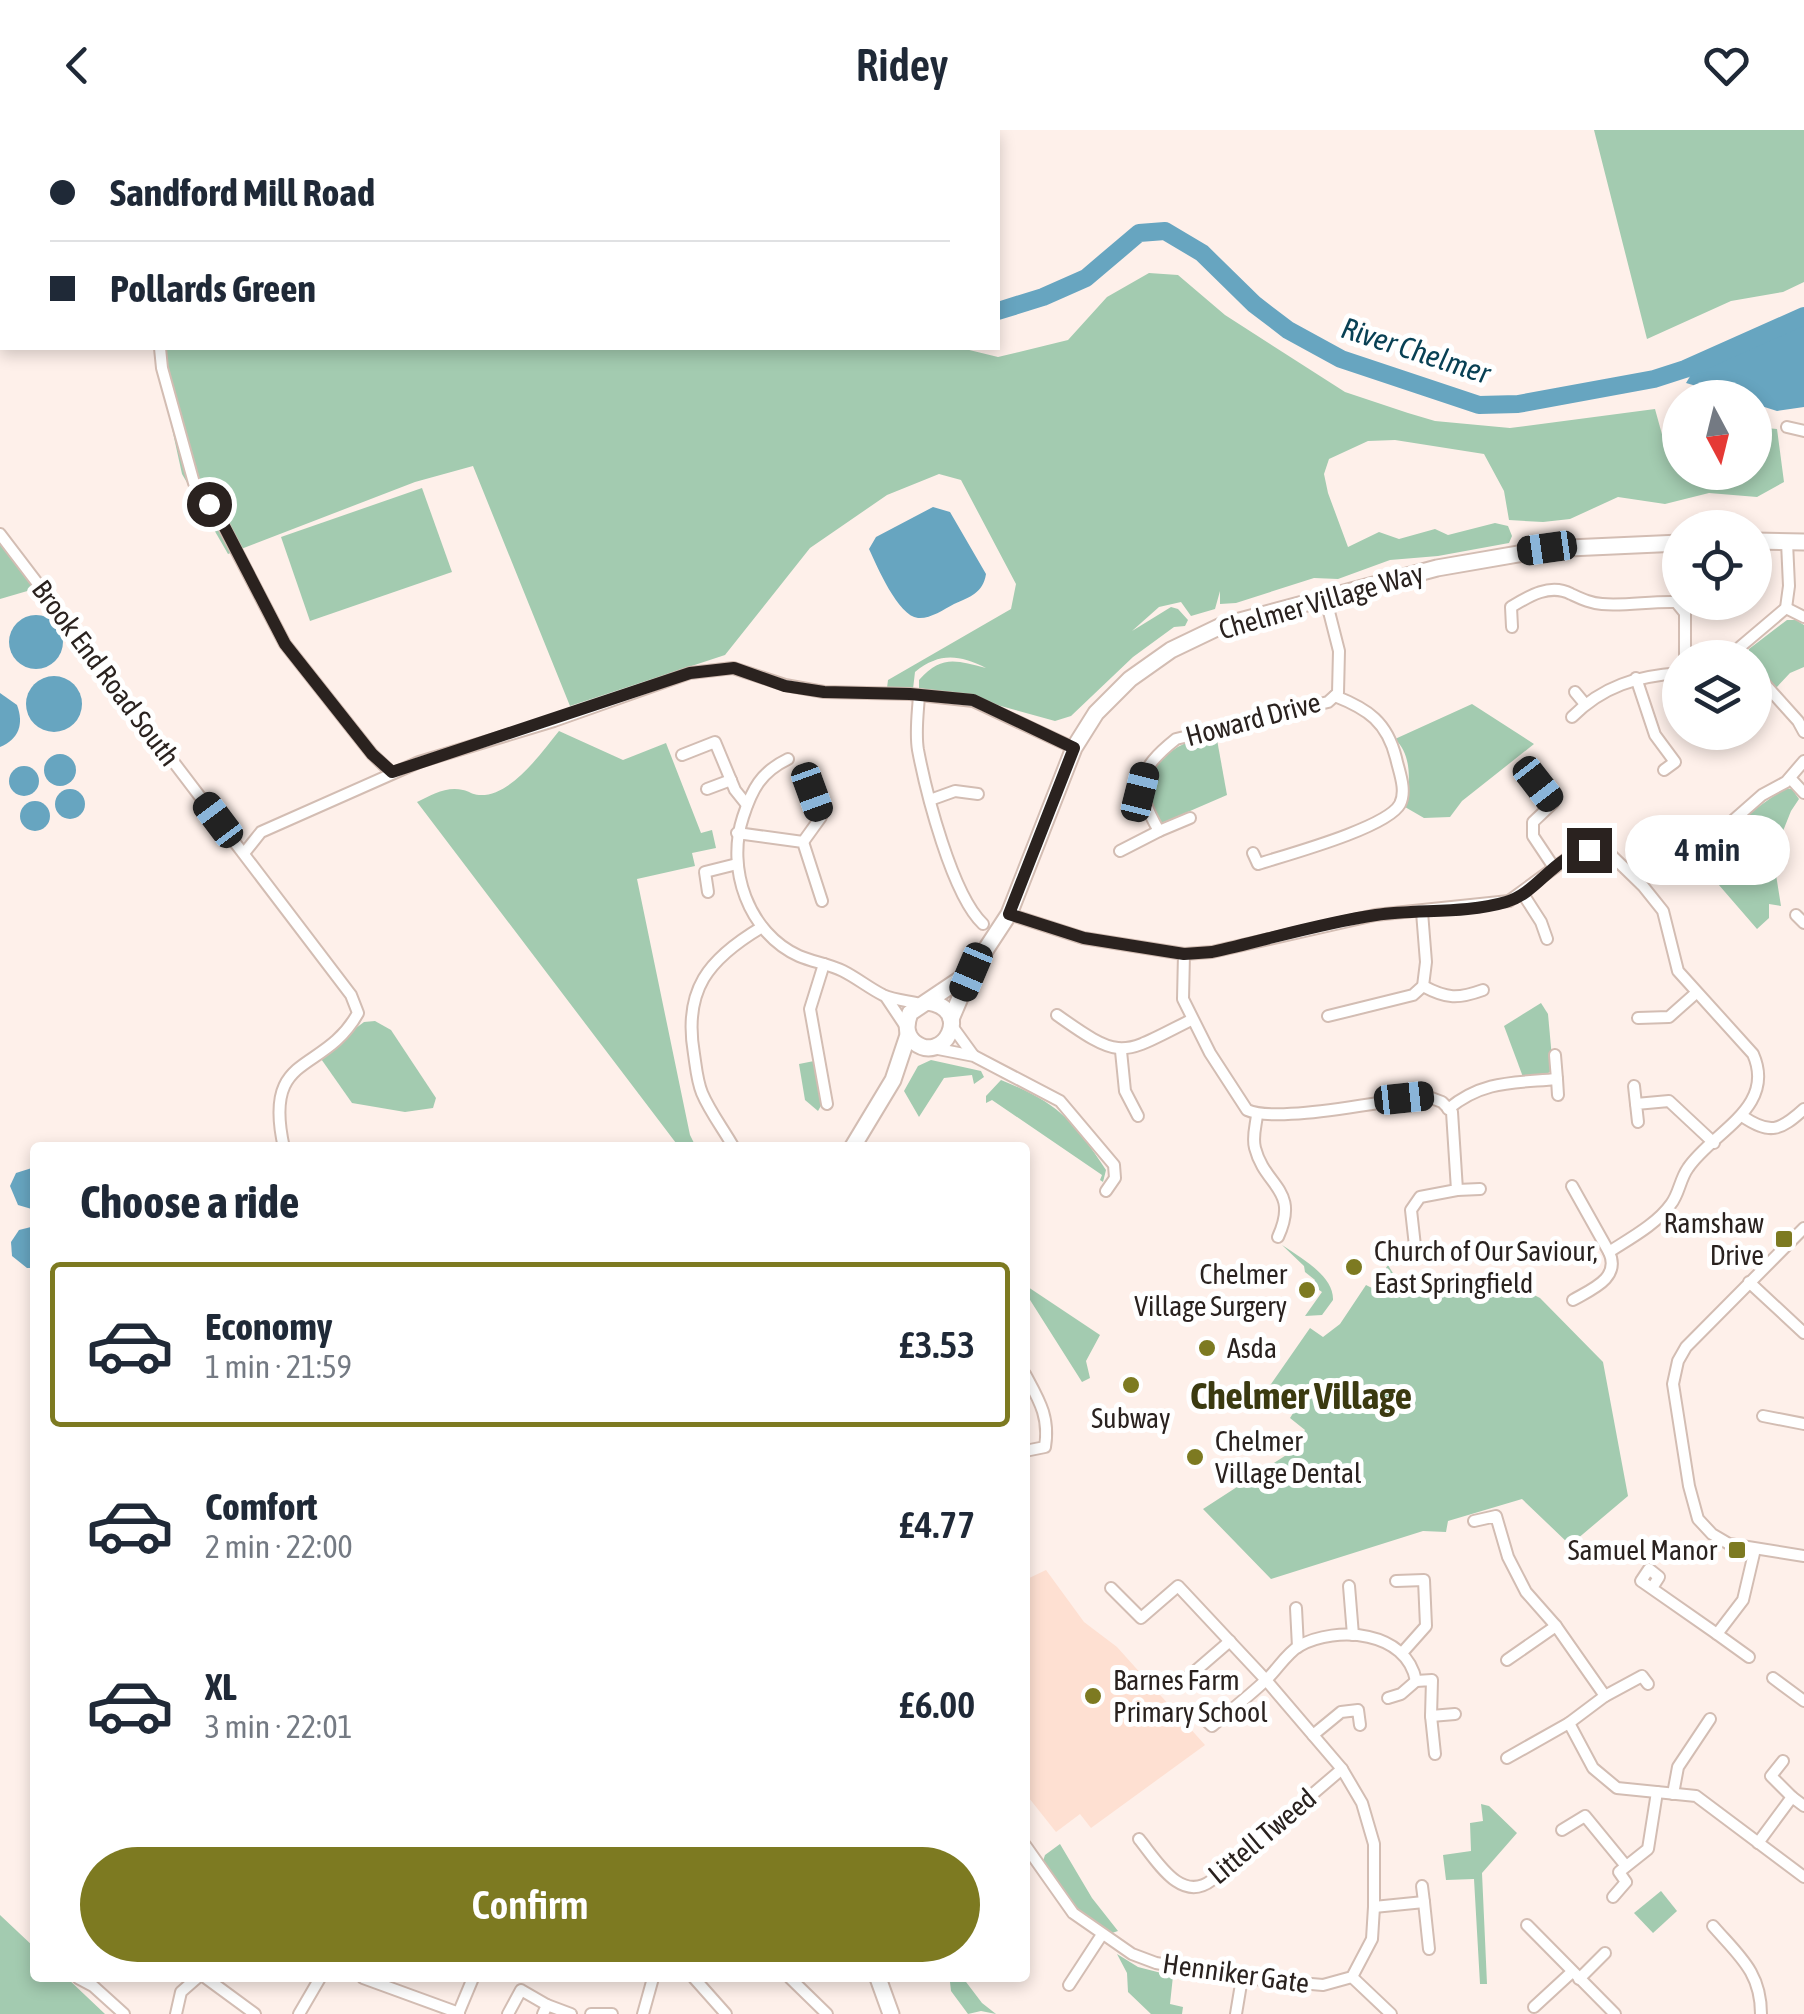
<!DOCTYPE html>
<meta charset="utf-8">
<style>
:root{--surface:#fff;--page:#f2f2f3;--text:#1f2937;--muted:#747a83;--line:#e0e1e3;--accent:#7d7a21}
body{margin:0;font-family:"Asap Condensed",sans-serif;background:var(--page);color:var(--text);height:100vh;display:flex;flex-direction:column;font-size:38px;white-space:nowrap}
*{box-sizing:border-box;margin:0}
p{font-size:32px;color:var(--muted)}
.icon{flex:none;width:55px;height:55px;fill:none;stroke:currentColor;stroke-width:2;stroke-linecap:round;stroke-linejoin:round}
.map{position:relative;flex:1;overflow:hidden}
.drawer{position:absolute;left:30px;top:1012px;width:1000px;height:840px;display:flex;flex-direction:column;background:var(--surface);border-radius:10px;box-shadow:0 5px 15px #0003}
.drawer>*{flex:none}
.top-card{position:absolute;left:0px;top:0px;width:1000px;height:220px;box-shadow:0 5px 15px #0003;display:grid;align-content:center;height:220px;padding:0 50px;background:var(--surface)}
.needle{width:65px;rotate:173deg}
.controls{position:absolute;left:1662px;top:250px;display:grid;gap:20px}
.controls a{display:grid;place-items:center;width:110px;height:110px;border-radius:50%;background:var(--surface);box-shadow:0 5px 15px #0003;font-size:50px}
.end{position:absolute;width:45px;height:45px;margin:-22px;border:12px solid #2a221f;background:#fff;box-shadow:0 0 0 5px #fff}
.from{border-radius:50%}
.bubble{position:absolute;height:70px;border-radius:35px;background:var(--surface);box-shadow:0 5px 15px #0003;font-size:32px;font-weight:600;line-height:70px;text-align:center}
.car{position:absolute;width:30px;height:60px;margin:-30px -15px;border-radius:12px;box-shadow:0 0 8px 2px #0007;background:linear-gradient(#222 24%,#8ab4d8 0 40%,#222 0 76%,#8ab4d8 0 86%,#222 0)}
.top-card b{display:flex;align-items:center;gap:35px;height:95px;font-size:38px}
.top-card b+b{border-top:2px solid var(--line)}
.top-card i{width:25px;height:25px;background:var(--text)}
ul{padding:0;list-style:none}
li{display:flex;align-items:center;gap:30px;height:165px;margin:0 20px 15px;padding:0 30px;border:5px solid transparent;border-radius:10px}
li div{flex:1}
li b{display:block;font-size:38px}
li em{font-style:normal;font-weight:600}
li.selected{border-color:var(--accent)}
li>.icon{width:90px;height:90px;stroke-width:1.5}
h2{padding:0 50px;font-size:45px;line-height:120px}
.action{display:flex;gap:20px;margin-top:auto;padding:20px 50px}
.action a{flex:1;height:115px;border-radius:60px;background:var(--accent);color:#fff;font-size:40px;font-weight:600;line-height:115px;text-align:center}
header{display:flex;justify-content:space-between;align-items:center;height:130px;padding:0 50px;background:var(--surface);font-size:45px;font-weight:600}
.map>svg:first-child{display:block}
.built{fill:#fee0d2}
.green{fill:#a3cbb0}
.water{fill:#67a5c0}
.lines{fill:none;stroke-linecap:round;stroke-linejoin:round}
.canal{stroke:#67a5c0;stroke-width:10}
.river{stroke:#67a5c0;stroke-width:18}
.street-casing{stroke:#d3bdb3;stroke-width:14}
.secondary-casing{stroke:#d3bdb3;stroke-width:19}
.street{stroke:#fff;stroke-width:10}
.secondary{stroke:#fff;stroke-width:15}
.route{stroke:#2a221f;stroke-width:12}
.poi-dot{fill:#7d7a21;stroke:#fff;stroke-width:4}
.labels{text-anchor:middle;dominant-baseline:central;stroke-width:10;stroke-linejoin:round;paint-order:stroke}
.street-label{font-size:28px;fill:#2a221f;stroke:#fff}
.poi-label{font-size:28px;fill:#2a221f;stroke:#fff;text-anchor:start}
.water-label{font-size:30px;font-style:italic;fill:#084054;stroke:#fff}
.district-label{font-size:38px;font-weight:bold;fill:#3b3a10;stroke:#fff}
</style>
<header><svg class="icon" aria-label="back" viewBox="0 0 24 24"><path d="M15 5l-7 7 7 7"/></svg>Ridey<svg class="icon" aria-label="heart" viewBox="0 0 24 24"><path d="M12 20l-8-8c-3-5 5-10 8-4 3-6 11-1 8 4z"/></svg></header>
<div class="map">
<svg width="1804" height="1884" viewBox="0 0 1804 1884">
<rect width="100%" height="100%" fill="#fef0ea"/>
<!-- built -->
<path class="built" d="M1046,1440l38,52 33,25 88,98 -114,83 -11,-14 -24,18 -31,-39v-213z"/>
<!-- green -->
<g class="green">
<path d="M1594,0h210v152l-21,10 -52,9 -84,38z"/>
<path d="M1149,143l29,2 47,40 120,77 63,21 27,8 75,7 145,-19 8,29 17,-8v42h75v-45l22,2 7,53 -27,15 -48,-4 -44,11 -47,-7 -48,22 -27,3 -34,-2 -5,-29 -20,-37 -89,-14 -27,1 -39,18 -5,15 4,19 20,54 31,-15 20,7 36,-10 13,6 47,-12 13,3 4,10 -3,7 -71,13 -48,4 -52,19 -24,-1 -78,25 -16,1v-13l-5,18 -24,7 -10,-14 -22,5 -27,24 39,-24 7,2 10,11 -3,6 -11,1 -41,30 -62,59 -16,5 -94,-26 -42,-7v-8c23,-26 38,-19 67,-12 -27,-13 -46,-16 -71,4l-2,17 -26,-1 1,-8 123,-71 5,-25 -55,-104 -22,-6 -52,21 -77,53 -85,107 -155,51 -97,-240 -58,16 -187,72 -46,-80 -23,-105 -1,-21h803l37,9 70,-17 39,-43z"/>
<path d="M422,358l30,84 -142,49 -29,-84z"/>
<path d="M0,413l41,44 -41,12z"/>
<path d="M1787,490h9l8,5v42l-14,6 -15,16 -20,-25v-6l-7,-3 1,-6z"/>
<path d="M1472,574l62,40 -72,57 -12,16 -26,1 -19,-11c5,-22 8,-51 -10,-68z"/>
<path d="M559,601l64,29 43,-17 35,90 11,-3 4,18 -24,5 3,13 -58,13 53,256 6,12h-17l-262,-345c15,-7 29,-16 46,-12 6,1 10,5 16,5 32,2 62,-42 80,-64z"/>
<path d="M1216,604l11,61 -67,29c-28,-51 6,-81 56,-90z"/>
<path d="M1785,658l7,1 7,10 -8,12 -18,45 8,50 -12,-2v14l-12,11 -45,-52 29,-25 6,-37z"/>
<path d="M1541,873l7,11 5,55 -7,6 -23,2 -19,-51z"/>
<path d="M375,891l16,9 45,68 -3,10 -28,4 -53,-9 -33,-47 45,-34z"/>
<path d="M931,930l50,11 3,6 -10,7 -2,-9 -28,3 -25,39 -15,-26 14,-25z"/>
<path d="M814,931l8,43 -4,7 -13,-11 -6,-36z"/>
<path d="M1001,950c57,23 71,39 105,90l-3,12 -3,-2 2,-5 -110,-75 -6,3v-7z"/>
<path d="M1282,1115c19,13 52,31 51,55l-11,15 -17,1 17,-24 -10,-7 3,-5 -10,-8 -1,-6z"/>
<path d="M1388,1135l17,28 60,-11 48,2 27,14 63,64 25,134 -58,49 -48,-46 -74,22 -2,11 -23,-1 -152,48 -68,-70 88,-57 14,-22 -15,-12 7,-11 -28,-20 41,-59 13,9 17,-13 26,-39 6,3z"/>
<path d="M1025,1155l75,50 -14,26 4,17 -8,4 -57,-90z"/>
<path d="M1481,1674l8,2 28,27 -35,40 5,111h-7l-6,-105 -28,1 -3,-25 28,-4 -1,-28 13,-2z"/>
<path d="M1060,1714l32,54 26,33 -6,2 -35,-23 -35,-46 3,-9z"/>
<path d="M1661,1761l16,20 -24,22 -19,-20z"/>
<path d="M0,1785l35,33v30h32l38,36h-105z"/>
<path d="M1117,1824l21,13 35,9 -3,28 13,3 -1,7h-31l-23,-22 -1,-19z"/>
<path d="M956,1848h7l19,25 14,11 -15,-3 -13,3 -17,-23 -1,-9z"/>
</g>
<!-- water -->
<g class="water">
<path d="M1804,179v98l-27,4 -22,-7v-6l-21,-1 -48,-14 12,-20 61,-24 17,-11 -2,-3z"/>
<path d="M933,377l17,5 36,62c-3,19 -16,23 -32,30 -11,6 -24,15 -36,14 -20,-2 -41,-52 -49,-69l7,-12z"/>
<circle cx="36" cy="512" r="27"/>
<circle cx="54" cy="574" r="28"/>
<path d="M0,563l17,12c7,19 2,34 -17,42z"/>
<circle cx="60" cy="640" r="16"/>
<circle cx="24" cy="651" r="15"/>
<circle cx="70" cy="674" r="15"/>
<circle cx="35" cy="686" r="15"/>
<path d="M35,1037v43l-17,-5 -8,-19 6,-13z"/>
<path d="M35,1096v42h-8l-15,-12 -1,-14 8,-12z"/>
</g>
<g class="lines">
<!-- canal -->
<path class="canal" d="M5,2l3,-2"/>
<!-- river -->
<g class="river">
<path d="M510,0l14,2"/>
<path d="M998,181l45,-14 43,-19 53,-45 26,-2 37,22 52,51 34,26 53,29 138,46 39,-1 136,-25 31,-10 119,-53"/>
</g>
<!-- street casing -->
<g class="street-casing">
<g id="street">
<path d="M132,0l1,2"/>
<path d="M160,218l2,20 32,115 30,44 61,117 87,110 20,19"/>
<path d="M1787,297l17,4"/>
<path d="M0,404l351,461 7,18c-35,63 -96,37 -74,135"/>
<path d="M1786,478l18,9"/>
<path d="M1512,497l-1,-20c18,-11 39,-24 60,-13 11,5 19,9 31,10 24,2 49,-3 74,-2l9,11v45"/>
<path d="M1727,528l59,-50 3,-22 -2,-44"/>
<path d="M1755,543l43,48 6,11"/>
<path d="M1636,548l19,57 20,27 -11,8"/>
<path d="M1575,562l10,12"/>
<path d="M919,565c-1,18 -4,37 -1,55 8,42 34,145 65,174"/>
<path d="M1572,587c31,-31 65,-41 108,-44"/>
<path d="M682,625l33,-13 20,48 12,15"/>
<path d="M788,629c-27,13 -36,30 -45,58 -17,51 5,116 56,139 14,6 30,8 44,15 14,7 26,17 40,24 11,5 26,6 38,9"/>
<path d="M1790,648l14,15"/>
<path d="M1538,654l15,19 -20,19v14l20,30"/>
<path d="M707,659l24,-9"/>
<path d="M930,670l25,-9 23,3"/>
<path d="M1159,701l31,-13"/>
<path d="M737,703l66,9 19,59"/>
<path d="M1712,709l50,-44 24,-13 18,-21"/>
<path d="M803,712l18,-25 -8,-25"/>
<path d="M1120,721l39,-20c-25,-44 -23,-60 17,-92l152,-37 10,-9 1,-42 -14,-55"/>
<path d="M245,722l16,-20 158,-70 135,-41 136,-48 43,-5 52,17 39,7 86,2 63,7 101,47"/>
<path d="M1253,723l5,11c28,-9 129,-36 142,-60 7,-14 -1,-32 -4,-46 -9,-36 -28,-49 -61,-62"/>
<path d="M708,762l-3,-20 32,-8"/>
<path d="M1523,764l18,28 6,17"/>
<path d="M1009,784l74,24 101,16 28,-2 163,-37 134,-14 67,-49 31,-1 36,35 20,25 15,60 75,83c24,54 -41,78 -65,114 -8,11 -9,26 -17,36 -14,20 -42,35 -62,48 12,26 -17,37 -36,48"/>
<path d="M1796,785l8,8"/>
<path d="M1184,824l-1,45 27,54 37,57c31,14 140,-10 179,-14l16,6 10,10 5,78 -37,7 -9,13 4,36"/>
<path d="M824,834l-14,45 17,95"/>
<path d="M1423,856c24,13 35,13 60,4"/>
<path d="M886,867l20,30"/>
<path d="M1057,885c66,47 64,40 134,5"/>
<path d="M1328,886l85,-21 10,-9 3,-24 -4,-50"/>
<path d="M1638,888l31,-1 27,-24"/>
<path d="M952,896l21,29"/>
<path d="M933,918l41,8 86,45 54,64 1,13 -9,13"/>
<path d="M1121,921l4,40 13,25"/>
<path d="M1555,925l2,24"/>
<path d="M1634,956l2,18"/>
<path d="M1448,979c35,-29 66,-26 109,-30l1,16"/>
<path d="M1257,985c-1,10 -5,22 -2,33 10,39 45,41 23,89"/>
<path d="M1742,986c28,19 38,15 62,-7"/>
<path d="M1638,992l-2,-18 33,-3 45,42"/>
<path d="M734,1018c-10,-18 -24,-36 -32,-55 -5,-12 -6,-26 -8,-39 -11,-64 14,-95 68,-127"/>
<path d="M1572,1056l37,66"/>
<path d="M1457,1060l23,-1"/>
<path d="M1804,1098l-118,119 -8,14 -5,23 16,102 9,33 14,15 17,10 75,12"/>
<path d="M1749,1152l55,51"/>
<path d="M1025,1244c14,26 25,43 20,73l-20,4"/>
<path d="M1763,1286l41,8"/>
<path d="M1474,1391l22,-5 12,41 18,35 30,34 49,70 -36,27 24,45 24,20 79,8 108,81"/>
<path d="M1396,1451l28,-1 2,46 -24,27"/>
<path d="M1349,1456l4,49"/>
<path d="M1652,1458l7,-11 -10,-8 -8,12 3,2 73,51"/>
<path d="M1296,1478l2,39"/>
<path d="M1749,1527l-32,-23 26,-34 12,-51"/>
<path d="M1507,1530l49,-34"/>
<path d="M1773,1548l31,23"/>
<path d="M1191,1557l-5,-8 44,-38"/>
<path d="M1605,1566l37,-20 6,8"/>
<path d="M1388,1568l13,-4 15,-13"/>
<path d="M1200,1585l12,11c18,-15 37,-30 54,-46 11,-10 20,-26 33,-34 38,-21 108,-15 117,35l16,-1 -1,36 4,38"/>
<path d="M1431,1586l24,-2"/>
<path d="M1313,1605l28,-23 17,-2 2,15"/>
<path d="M1507,1628l62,-35"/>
<path d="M1783,1631l-12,15 21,21"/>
<path d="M1673,1664l5,-27 32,-48"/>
<path d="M1562,1700l23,-14 41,50"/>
<path d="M1139,1709c18,22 42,65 73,41l130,-111"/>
<path d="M1758,1713l34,-46 12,9"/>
<path d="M1025,1715l48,68 59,41 24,9 86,15 81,7 29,-8 20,-38 2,-32v-63l-12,-41 -20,-34 -76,-89 -88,-94 -37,32 -30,-30"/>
<path d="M1422,1756l2,16"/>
<path d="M1613,1767l13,-15 -7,-10 29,-23 9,-57"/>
<path d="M1374,1777l50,-5 5,47"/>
<path d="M1527,1795l88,89"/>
<path d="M1713,1796c26,30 48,46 48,88"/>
<path d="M1352,1847l39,37"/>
<path d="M78,1848l15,8 31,28"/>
<path d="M206,1848l49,36"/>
<path d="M363,1848l96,35"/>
<path d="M694,1848l32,36"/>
<path d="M790,1848l37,36"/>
<path d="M1579,1849l26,-26"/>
<path d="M1069,1855l32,-49"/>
<path d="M547,1875l24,9"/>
<path d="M1534,1877l38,-35"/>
<path d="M176,1884l5,-22 16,-14"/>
<path d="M299,1884l21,-36"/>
<path d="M458,1884l15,-36"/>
<path d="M508,1884l13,-24 26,15 -4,9"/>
<path d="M591,1884h21"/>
<path d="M643,1884l10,-36"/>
<path d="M1236,1884l6,-36"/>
</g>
</g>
<!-- secondary casing -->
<g class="secondary-casing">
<g id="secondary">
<path d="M1755,411l49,1"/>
<path d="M928,872c46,7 15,64 -14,40 -9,-8 -8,-18 -4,-29l61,-41"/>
<path d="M951,889l20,-47 38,-58 65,-166 22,-35 34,-34 41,-29 50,-24 216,-58 110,-19 133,-6"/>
<path d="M852,1018l41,-68 15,-45"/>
<path d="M878,1848l13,36"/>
</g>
</g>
<!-- street -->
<use href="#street" class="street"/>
<!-- secondary -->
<use href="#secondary" class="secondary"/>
</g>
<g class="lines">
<!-- route -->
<path class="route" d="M209,374l15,22 61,118 87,110 20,18 298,-99 44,-5 51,18 39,6 86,2 63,6 101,48 -65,166 75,24 100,16 28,-2c54,-12 109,-29 164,-37 43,-6 89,-1 130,-13 32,-9 48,-47 83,-52"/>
</g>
<!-- markers -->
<g class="poi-dot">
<rect x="1774" y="1099" width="20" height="20" rx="5"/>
<circle cx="1354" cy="1137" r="10"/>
<circle cx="1307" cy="1160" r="10"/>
<circle cx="1207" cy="1218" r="10"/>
<circle cx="1131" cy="1255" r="10"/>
<circle cx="1195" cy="1327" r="10"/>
<rect x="1727" y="1410" width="20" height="20" rx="5"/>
<circle cx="1093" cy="1566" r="10"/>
</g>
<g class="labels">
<!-- street labels -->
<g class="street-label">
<text transform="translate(1321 471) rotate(-16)">Chelmer Village Way</text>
<text transform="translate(106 543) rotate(53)">Brook End Road South</text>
<text transform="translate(1253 589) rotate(-15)">Howard Drive</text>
<text transform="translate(1262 1706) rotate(-40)">Littell Tweed</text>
<text transform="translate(1236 1843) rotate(8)">Henniker Gate</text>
</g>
<!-- poi labels -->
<g class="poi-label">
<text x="1764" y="1093" text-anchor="end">Ramshaw<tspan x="1764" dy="32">Drive</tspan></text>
<text x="1374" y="1121">Church of Our Saviour,<tspan x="1374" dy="32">East Springfield</tspan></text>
<text x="1287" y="1144" text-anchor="end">Chelmer<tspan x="1287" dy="32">Village Surgery</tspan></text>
<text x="1227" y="1218">Asda</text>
<text x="1131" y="1288" text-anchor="middle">Subway</text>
<text x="1215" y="1311">Chelmer<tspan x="1215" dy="32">Village Dental</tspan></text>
<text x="1717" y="1420" text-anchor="end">Samuel Manor</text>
<text x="1113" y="1550">Barnes Farm<tspan x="1113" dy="32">Primary School</tspan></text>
</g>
<!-- water labels -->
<g class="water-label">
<text transform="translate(1416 220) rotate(18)">River Chelmer</text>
</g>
<!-- district labels -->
<g class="district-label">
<text x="1301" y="1265">Chelmer Village</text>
</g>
</g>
</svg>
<div class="controls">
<a><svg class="needle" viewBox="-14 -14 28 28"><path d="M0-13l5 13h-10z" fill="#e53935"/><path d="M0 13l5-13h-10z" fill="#747a83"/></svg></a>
<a><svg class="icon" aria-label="locate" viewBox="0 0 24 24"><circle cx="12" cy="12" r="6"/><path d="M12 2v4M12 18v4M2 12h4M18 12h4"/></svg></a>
<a><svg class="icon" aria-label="layers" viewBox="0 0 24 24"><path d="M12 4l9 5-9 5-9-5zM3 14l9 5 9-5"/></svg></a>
</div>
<i class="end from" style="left:209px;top:374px"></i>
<i class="end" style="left:1589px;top:720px"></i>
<div class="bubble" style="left:1625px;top:685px;width:165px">4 min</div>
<i class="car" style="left:1547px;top:418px;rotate:262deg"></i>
<i class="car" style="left:1538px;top:654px;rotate:142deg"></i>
<i class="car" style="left:812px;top:662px;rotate:160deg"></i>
<i class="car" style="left:1140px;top:662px;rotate:14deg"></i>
<i class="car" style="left:218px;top:690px;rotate:323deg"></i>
<i class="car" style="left:971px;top:842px;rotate:203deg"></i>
<i class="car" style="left:1404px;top:968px;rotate:84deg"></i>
<div class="top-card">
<b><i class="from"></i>Sandford Mill Road</b>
<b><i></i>Pollards Green</b>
</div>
<section class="drawer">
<h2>Choose a ride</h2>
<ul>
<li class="selected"><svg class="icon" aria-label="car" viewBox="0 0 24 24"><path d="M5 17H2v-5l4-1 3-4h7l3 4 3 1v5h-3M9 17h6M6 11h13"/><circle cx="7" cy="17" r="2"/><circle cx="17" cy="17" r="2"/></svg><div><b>Economy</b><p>1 min · 21:59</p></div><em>£3.53</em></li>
<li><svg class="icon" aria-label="car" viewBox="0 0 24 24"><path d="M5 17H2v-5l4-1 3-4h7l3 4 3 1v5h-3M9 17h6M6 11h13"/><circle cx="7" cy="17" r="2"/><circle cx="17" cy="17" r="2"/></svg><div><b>Comfort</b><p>2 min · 22:00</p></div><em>£4.77</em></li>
<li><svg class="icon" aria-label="car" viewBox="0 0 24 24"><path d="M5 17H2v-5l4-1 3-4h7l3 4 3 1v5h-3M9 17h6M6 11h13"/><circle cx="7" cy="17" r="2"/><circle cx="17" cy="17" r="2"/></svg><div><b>XL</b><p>3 min · 22:01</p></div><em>£6.00</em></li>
</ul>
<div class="action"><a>Confirm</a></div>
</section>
</div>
